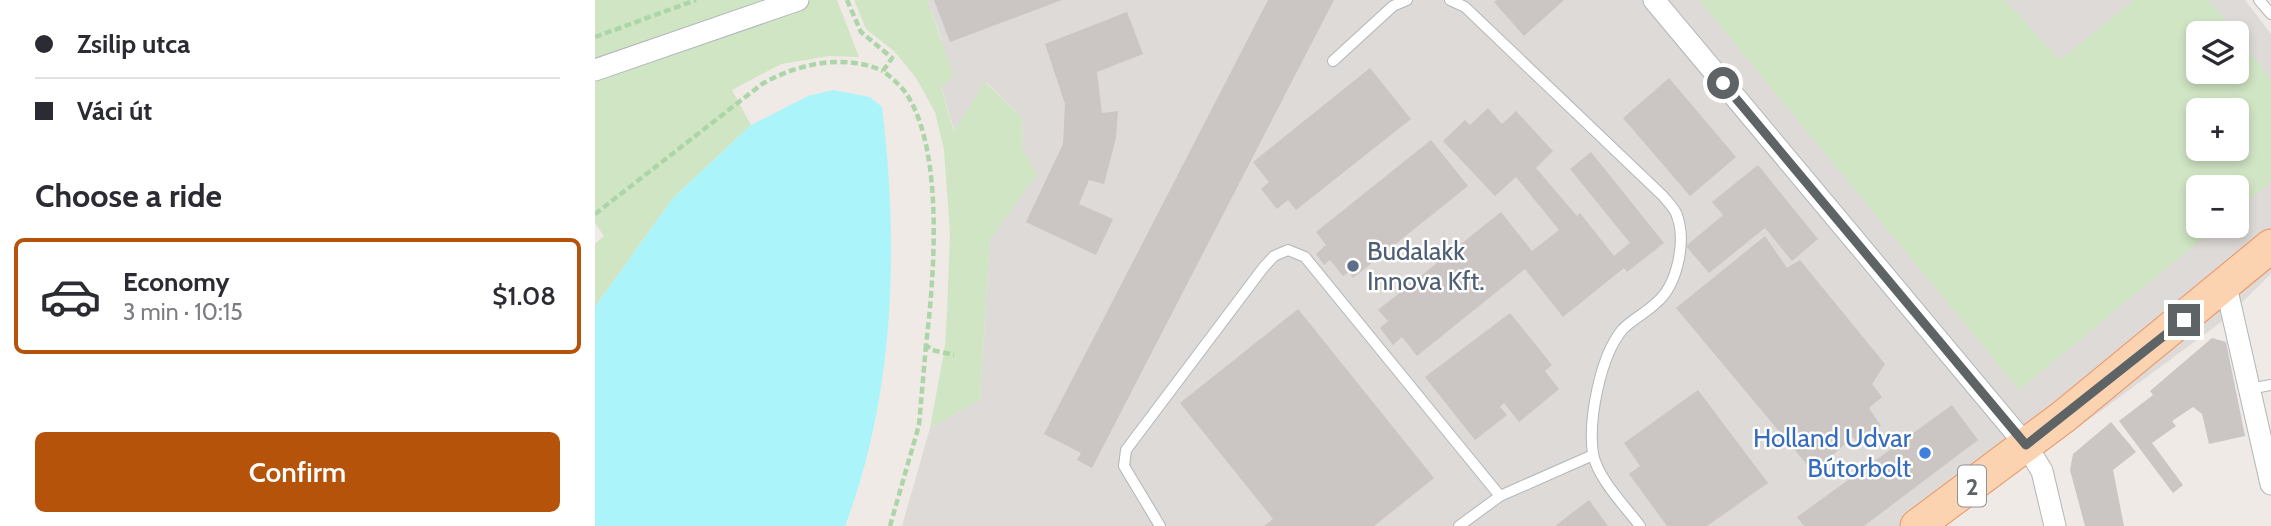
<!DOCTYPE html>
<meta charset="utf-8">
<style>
:root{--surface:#fff;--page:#f7f7f7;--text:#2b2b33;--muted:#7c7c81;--line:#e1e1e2;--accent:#b45309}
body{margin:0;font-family:Cabin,sans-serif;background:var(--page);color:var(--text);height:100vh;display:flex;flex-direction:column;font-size:26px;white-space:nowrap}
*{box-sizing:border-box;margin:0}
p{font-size:23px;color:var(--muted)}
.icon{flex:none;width:38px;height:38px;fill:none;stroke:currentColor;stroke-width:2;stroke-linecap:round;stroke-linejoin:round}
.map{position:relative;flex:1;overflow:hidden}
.side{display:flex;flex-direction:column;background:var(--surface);width:595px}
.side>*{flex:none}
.guide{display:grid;align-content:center;height:154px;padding:0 35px;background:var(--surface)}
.fabs{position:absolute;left:1591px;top:21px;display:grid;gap:14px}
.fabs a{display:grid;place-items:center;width:63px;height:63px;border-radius:10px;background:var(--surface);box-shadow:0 4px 10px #0003;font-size:35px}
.end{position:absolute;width:32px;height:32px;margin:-16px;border:9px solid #5e6466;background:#fff;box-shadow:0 0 0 4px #fff}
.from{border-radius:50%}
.guide b{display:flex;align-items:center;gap:24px;height:66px;font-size:26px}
.guide b+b{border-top:2px solid var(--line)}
.guide i{width:18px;height:18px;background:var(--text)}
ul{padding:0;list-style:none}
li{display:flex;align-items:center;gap:21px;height:116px;margin:0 14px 10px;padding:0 21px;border:4px solid transparent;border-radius:10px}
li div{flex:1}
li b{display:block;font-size:26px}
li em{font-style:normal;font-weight:600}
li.active{border-color:var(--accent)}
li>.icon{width:63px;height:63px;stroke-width:1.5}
h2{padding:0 35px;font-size:32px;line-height:84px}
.button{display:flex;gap:14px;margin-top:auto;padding:14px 35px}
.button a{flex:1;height:80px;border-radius:10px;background:var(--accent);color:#fff;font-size:28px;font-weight:600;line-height:80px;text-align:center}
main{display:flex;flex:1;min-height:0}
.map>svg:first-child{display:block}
.industrial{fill:#dedad8;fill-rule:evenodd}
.green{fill:#d0e5c4;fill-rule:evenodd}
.water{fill:#abf5fa}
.building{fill:#cbc5c3}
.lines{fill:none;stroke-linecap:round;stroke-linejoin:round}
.service-casing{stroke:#b1b6b8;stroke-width:12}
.minor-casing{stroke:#b1b6b8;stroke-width:23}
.primary-casing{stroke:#ea9464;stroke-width:35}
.path{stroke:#add6a8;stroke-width:4.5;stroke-dasharray:7 3.5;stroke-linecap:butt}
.service{stroke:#fff;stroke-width:10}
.minor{stroke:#fff;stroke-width:21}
.primary{stroke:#fbd3b0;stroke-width:33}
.route{stroke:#5e6466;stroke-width:9}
.service-dot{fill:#5c6f8a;stroke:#fff;stroke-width:2.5}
.shop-dot{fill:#3f7fe0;stroke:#fff;stroke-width:2.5}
.labels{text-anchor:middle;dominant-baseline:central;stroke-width:5;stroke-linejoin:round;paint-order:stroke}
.shield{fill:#fff;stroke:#8e9294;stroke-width:2}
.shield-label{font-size:24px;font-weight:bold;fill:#5e6466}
.service-label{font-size:26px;fill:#4e5e75;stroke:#fff;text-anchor:start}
.shop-label{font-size:26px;fill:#366cbe;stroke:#fff;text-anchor:end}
</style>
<main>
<section class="side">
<div class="guide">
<b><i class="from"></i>Zsilip utca</b>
<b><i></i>Váci út</b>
</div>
<h2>Choose a ride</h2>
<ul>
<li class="active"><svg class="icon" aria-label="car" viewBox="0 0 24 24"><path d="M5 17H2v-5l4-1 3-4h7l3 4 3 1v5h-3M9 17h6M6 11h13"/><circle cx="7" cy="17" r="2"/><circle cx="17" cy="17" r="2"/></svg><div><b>Economy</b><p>3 min · 10:15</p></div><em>$1.08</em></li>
</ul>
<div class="button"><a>Confirm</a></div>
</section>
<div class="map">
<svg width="1676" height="526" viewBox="0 0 1676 526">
<rect width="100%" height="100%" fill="#efeae6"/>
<!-- industrial -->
<path class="industrial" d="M332,0h1318l26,34v240l-47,46 -279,206h-1043l28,-98 50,-28 10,-161 47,-64 -14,-26 -1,-32 -36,-35 -31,51 -14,-47 1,-46zM1603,33h39v39h-39zM1603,110h39v39h-39zM1603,187h39v39h-39z"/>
<!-- green -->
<g class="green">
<path d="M0,0h242l22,57 -29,-1 -49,8 -49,26 19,35 -78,73 -78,109v-63l9,-8 -9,-13z"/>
<path d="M259,0h73l27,76 -13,11 13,45 31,-50 37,35 1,32 14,26 -47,64 -10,161 -50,28 15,-82 2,-33 3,-80 -6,-83 -9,-38 -19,-34 -21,-26 -29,-23z"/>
<path d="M1104,0h306l55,60 74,-60h75l26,33h-37v39h39v-37l34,45v101l-34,29v-23h-39v39h20l-199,164zM1642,110v39h-39v-39z"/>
</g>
<!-- water -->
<path class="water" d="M238,90l37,7 12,10c17,139 13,287 -37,419h-250v-219l78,-109 78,-73 57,-29z"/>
<!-- building -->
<g class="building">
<path d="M339,0h128l-112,42z"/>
<path d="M673,0h66l-242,468 -15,-8 4,-7 -37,-19z"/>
<path d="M902,0h67l-40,36 -30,-34z"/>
<path d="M532,12l16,42 -46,18 5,41 16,-2 -2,27 -12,46 -15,-4 -10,24 34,15 -17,36 -70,-33 37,-78 2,-40 -20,-60z"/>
<path d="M775,68l41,51 -115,91 -8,-10 -11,9 -16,-20 8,-7 -16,-20z"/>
<path d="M1074,78l67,79 -46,39 -67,-78z"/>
<path d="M893,108l14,16 14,-13 37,40 -17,17 41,48 3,-3 34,43 16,-13 -60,-74 21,-17 73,91 -37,29 -3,-4 -61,49 -38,-48 -108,87 -15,-19 -9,8 -13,-17 8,-7 -10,-11 123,-98 31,39 27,-21 -43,-53 -21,19 -52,-55 22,-21 5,5z"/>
<path d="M836,140l37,46 -115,92 -4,-6 -6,4 -13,-16 -6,5 -8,-11 10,-9 -10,-13z"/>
<path d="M1163,165l60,74 -26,22 -27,-33 -56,45 -23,-27 37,-31 -11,-13z"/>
<path d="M1170,236l22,32 13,-8 85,104 -13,20 10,13 -13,11 12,18 -24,16 -4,-5 -40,35 -137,-164z"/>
<path d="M703,309l136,169 -60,48h-110l9,-7 -93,-116z"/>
<path d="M915,313l42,52 -7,6 14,18 -40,33 -15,-19 -4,4 7,8 -32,25 -50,-63z"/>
<path d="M1617,338l14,4 19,94 -36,8 -7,-30 -9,-7 -21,14 4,5 -24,17 31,42 -10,8 -54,-72 34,-26 -3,-4z"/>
<path d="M1103,390l70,93 -61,43h-40l-38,-52 11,-8 -16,-23z"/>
<path d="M1357,405l26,35 -114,86h-60l-7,-9z"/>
<path d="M1516,422l25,30 -23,18 11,56h-39l-15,-56 3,-16z"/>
<path d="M994,500l19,26h-53z"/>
</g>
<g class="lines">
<!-- service casing -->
<g class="service-casing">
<g id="service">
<path d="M855,0l15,7 198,189c4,5 10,11 13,17 11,26 2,72 -20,90 -10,10 -24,16 -34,27 -22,27 -34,90 -29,124 5,25 32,52 47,72"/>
<path d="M1664,0l12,14"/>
<path d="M738,61l60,-55 14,-6"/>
<path d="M1654,389l22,-4"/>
<path d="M565,526l-36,-60 2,-16 137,-182 11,-12 14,-6 17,7 195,239"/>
<path d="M864,526l41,-30 93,-41"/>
</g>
</g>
<!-- minor casing -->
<g class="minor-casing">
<g id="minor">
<path d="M1059,0l372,445 16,26 13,55"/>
<path d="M0,70l203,-70"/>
<path d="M1631,286l45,198"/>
</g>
</g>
<!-- primary casing -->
<g class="primary-casing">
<path id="primary" d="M1322,526l146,-109 208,-171"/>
</g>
<!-- path -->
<g class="path">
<path d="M252,0l14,32 31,26 -9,13c10,8 20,16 26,27 35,60 25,180 17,247l6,5 22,5"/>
<path d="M0,37l101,-37"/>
<path d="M0,214l167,-130c35,-20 82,-31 121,-13"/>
<path d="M295,526l29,-101 7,-80"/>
</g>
<!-- service -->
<use href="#service" class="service"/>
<!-- minor -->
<use href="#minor" class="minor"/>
<!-- primary -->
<use href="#primary" class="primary"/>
</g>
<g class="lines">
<!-- route -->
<path class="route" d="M1128,83l303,362 158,-125"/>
</g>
<!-- markers -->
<circle class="service-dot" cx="758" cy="266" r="7"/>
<circle class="shop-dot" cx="1330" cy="453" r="7"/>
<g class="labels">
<!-- shield labels -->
<rect class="shield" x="1363" y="465.5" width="28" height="41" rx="5"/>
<g class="shield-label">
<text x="1377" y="486">2</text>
</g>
<!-- service labels -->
<g class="service-label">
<text x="772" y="251">Budalakk<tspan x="772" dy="30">Innova Kft.</tspan></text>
</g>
<!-- shop labels -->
<g class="shop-label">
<text x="1316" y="438">Holland Udvar<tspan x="1316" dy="30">Bútorbolt</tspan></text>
</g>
</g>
</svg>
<div class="fabs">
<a><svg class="icon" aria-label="layers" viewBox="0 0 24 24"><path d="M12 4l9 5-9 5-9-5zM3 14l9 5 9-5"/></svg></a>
<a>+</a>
<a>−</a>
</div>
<i class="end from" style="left:1128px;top:83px"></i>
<i class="end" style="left:1589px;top:320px"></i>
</div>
</main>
